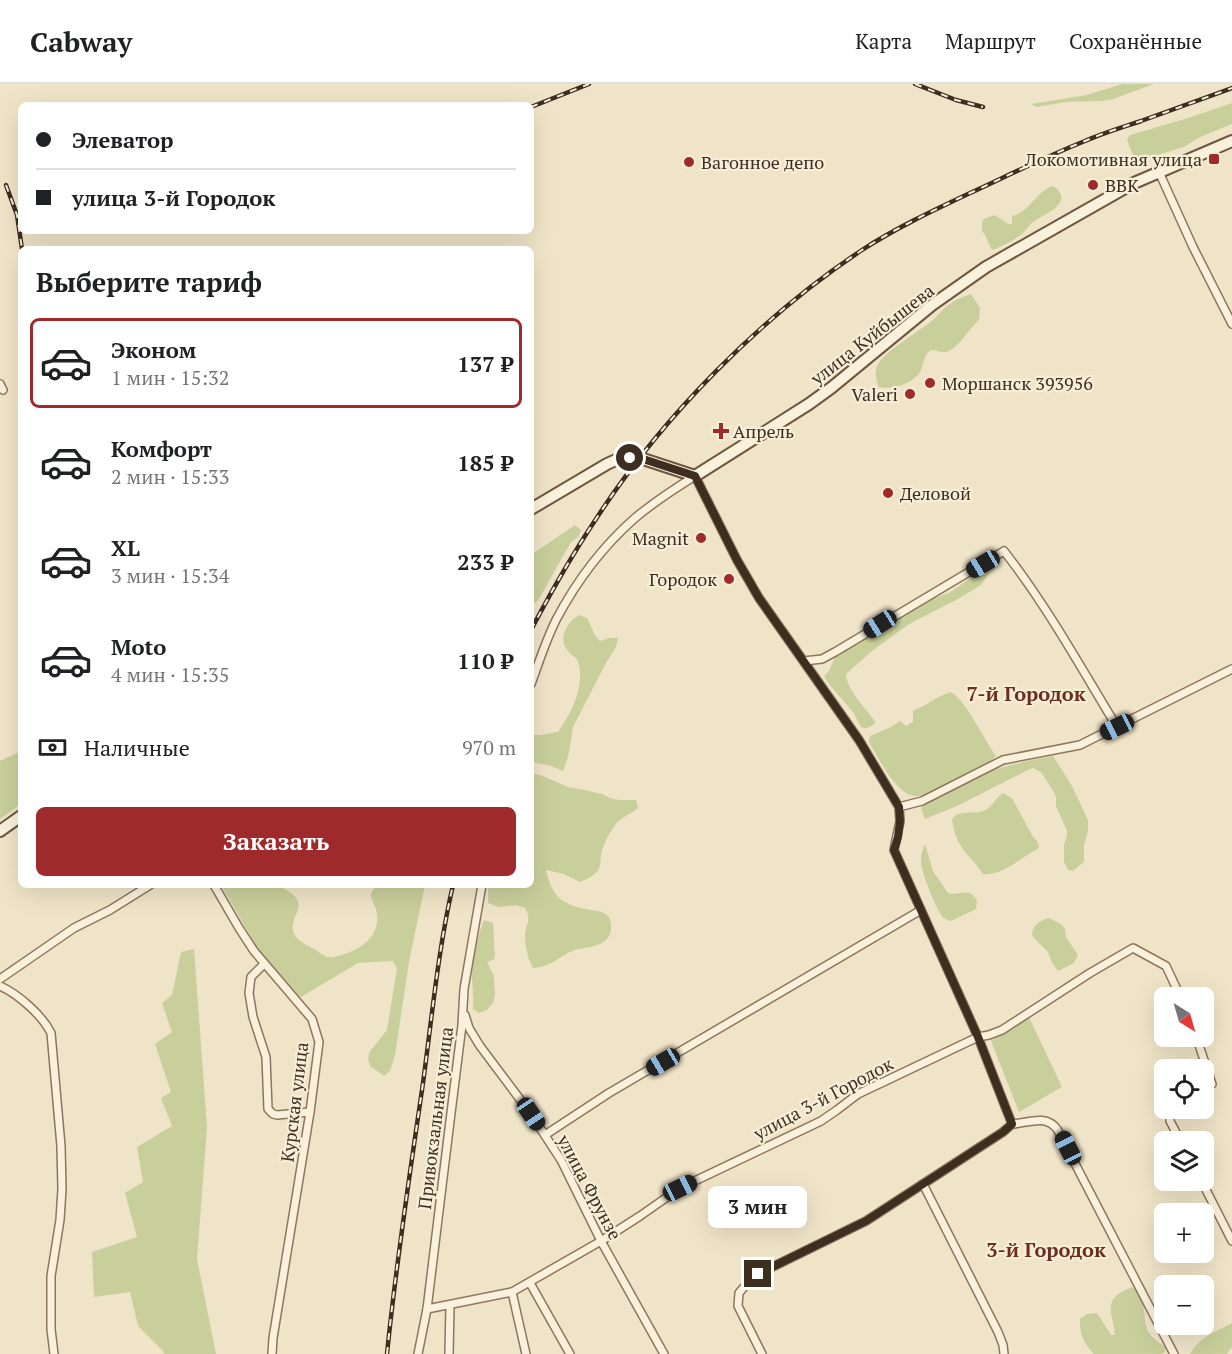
<!DOCTYPE html>
<html lang="ru">
<meta charset="utf-8">
<style>
:root{--surface:#fff;--page:#f6f6f6;--text:#202124;--muted:#757577;--line:#e0e0e0;--accent:#9e2a2b}
body{margin:0;font-family:"PT Serif",serif;background:var(--page);color:var(--text);height:100vh;display:flex;flex-direction:column;font-size:22px;white-space:nowrap}
*{box-sizing:border-box;margin:0}
p{font-size:20px;color:var(--muted)}
.icon{flex:none;width:33px;height:33px;fill:none;stroke:currentColor;stroke-width:2;stroke-linecap:round;stroke-linejoin:round}
.map{position:relative;flex:1;overflow:hidden}
.drawer{position:absolute;left:18px;top:162px;width:516px;height:642px;display:flex;flex-direction:column;background:var(--surface);border-radius:9px;box-shadow:0 6px 24px #0002}
.drawer>*{flex:none}
.banner{position:absolute;left:18px;top:18px;width:516px;height:132px;border-radius:9px;box-shadow:0 6px 24px #0002;display:grid;align-content:center;height:132px;padding:0 18px;background:var(--surface)}
.needle{width:39px;rotate:143deg}
.fabs{position:absolute;left:1154px;top:903px;display:grid;gap:12px}
.fabs a{display:grid;place-items:center;width:60px;height:60px;border-radius:9px;background:var(--surface);box-shadow:0 6px 24px #0002;font-size:30px}
.end{position:absolute;width:27px;height:27px;margin:-14px;border:8px solid #3d2e20;background:#fff;box-shadow:0 0 0 3px #fff}
.from{border-radius:50%}
.bubble{position:absolute;height:42px;border-radius:9px;background:var(--surface);box-shadow:0 6px 24px #0002;font-size:20px;font-weight:700;line-height:42px;text-align:center}
.car{position:absolute;width:18px;height:36px;margin:-18px -9px;border-radius:8px;box-shadow:0 0 4px 2px #0007;background:linear-gradient(#222 24%,#8ab4d8 0 40%,#222 0 76%,#8ab4d8 0 86%,#222 0)}
.banner b{display:flex;align-items:center;gap:21px;height:57px;font-size:22px}
.banner b+b{border-top:2px solid var(--line)}
.banner i{width:15px;height:15px;background:var(--text)}
ul{padding:0;list-style:none}
li{display:flex;align-items:center;gap:18px;height:90px;margin:0 12px 9px;padding:0 6px;border:3px solid transparent;border-radius:9px}
li div{flex:1}
li b{display:block;font-size:22px}
li em{font-style:normal;font-weight:700}
li.selected{border-color:var(--accent)}
li>.icon{width:54px;height:54px;stroke-width:1.5}
h2{padding:0 18px;font-size:27px;line-height:72px}
.pay{display:flex;align-items:center;gap:15px;height:66px;padding:0 18px;font-size:22px}
.pay p{margin-inline-start:auto}
.cta{display:flex;gap:12px;margin-top:auto;padding:12px 18px}
.cta a{flex:1;height:69px;border-radius:9px;background:var(--accent);color:#fff;font-size:24px;font-weight:700;line-height:69px;text-align:center}
header{display:flex;align-items:center;gap:36px;box-sizing:border-box;height:84px;padding:0 30px;background:var(--surface);border-bottom:2px solid var(--line)}
header strong{font-size:28px}
nav{display:flex;gap:33px;margin-inline-start:auto;font-size:21px}
.map>svg:first-child{display:block}
.green{fill:#c9cf9b}
.lines{fill:none;stroke-linecap:round;stroke-linejoin:round}
.street-casing{stroke:#8d765c;stroke-width:10}
.secondary-casing{stroke:#6f573f;stroke-width:14}
.street{stroke:#faf1dc;stroke-width:7}
.secondary{stroke:#faf1dc;stroke-width:10}
.rail-casing{stroke:#3d2e20;stroke-width:4.5}
.rail{stroke:#f7eed8;stroke-width:2;stroke-dasharray:7;stroke-linecap:butt}
.route{stroke:#3d2e20;stroke-width:8}
.poi-dot{fill:#9e2a2b;stroke:#f7eed8;stroke-width:2}
.labels{text-anchor:middle;dominant-baseline:central;stroke-width:4.5;stroke-linejoin:round;paint-order:stroke}
.poi-label{font-size:18px;fill:#3d2e20;stroke:#f7eed8;text-anchor:start}
.street-label{font-size:18px;fill:#3d2e20;stroke:#f7eed8}
.neighbourhood-label{font-size:20px;font-weight:bold;fill:#6b2e1e;stroke:#f7eed8}
</style>
<header>
<strong>Cabway</strong>
<nav><a>Карта</a><a>Маршрут</a><a>Сохранённые</a></nav>
</header>
<div class="map">
<svg width="1232" height="1270" viewBox="0 0 1232 1270">
<rect width="100%" height="100%" fill="#f0e4c8"/>
<!-- green -->
<g class="green">
<path d="M1122,0h32l-41,15 -11,2 -36,1 -29,5 -6,-3 56,-9z"/>
<path d="M1232,19v21l-34,14 -14,9 -43,13h-6l-8,-20 3,-5 58,-17z"/>
<path d="M1053,102c23,16 -7,27 -18,35 -6,3 -8,9 -13,13 -9,7 -19,11 -29,16l-2,-1 -5,-12 -4,-7v-8l2,-3 11,-4 13,9h4v-8c17,-3 24,-25 41,-30z"/>
<path d="M971,210l9,14 -1,12c-9,8 -23,31 -33,32 -5,1 -10,-2 -15,-2 -8,6 -7,14 -11,22 -7,12 -28,18 -41,15 -3,-7 -5,-16 -1,-23 10,-15 40,-32 55,-44 6,-5 10,-12 17,-16 6,-5 14,-8 21,-10z"/>
<path d="M575,441l6,5 -3,7 -7,5 -32,57 -8,8v-52z"/>
<path d="M996,478h3l-2,5 -9,8 -7,10 -23,14 -49,25 -37,27 -26,23c1,17 21,35 30,49 -4,3 -10,7 -15,4l-8,-15 -24,-28 -5,-8 5,-5 6,-14 9,-7 21,-14 61,-35 23,-8 39,-27z"/>
<path d="M579,531l8,3 8,17 5,6 9,-3h9l-2,9 -10,16 -33,64 -4,26 -6,18 -12,-5 -18,-4 -2,-1v-26h9l18,-3c13,-19 26,-43 21,-67 -2,-9 -6,-8 -11,-14 -11,-12 -1,-29 11,-36z"/>
<path d="M951,608c14,7 34,49 45,64 -14,15 -52,28 -71,38 -5,2 -10,3 -15,1 -16,-6 -31,-36 -40,-51l-1,-3 1,-5 19,-8 11,-7 6,5 7,-4v-11c4,-3 9,-4 14,-7 8,-5 14,-9 24,-12z"/>
<path d="M21,667v53l-21,15v-58z"/>
<path d="M1053,672l19,30 16,34v11l-4,14v17l-11,9 -5,-1 -4,-8v-18l3,-8v-5l-11,-25v-9l-2,-5 -13,-20 -8,-4 -5,2 -71,36 -32,13 -4,-11 2,-3 62,-33 42,-11z"/>
<path d="M531,689l12,3 25,11 17,3 17,4 8,4 8,2h18l2,8c-8,7 -17,9 -23,17 -6,9 -12,19 -14,30 -1,3 0,6 -1,10 -1,9 -12,14 -20,17l-16,-8 -18,-4c6,25 14,34 40,39 5,2 13,1 18,4 4,2 7,6 7,11 2,23 -21,22 -36,26 -17,6 -22,17 -42,18 -5,-9 -8,-21 -8,-33 1,-13 7,-14 0,-27l-9,-3 -18,2 -10,-4v-18h43z"/>
<path d="M1003,709l9,5 21,39 4,4 2,5 -1,3c-17,8 -35,27 -55,25 -7,-11 -18,-20 -24,-31 -4,-7 -6,-17 -7,-24 9,-11 21,-3 33,-9 8,-3 10,-12 18,-17z"/>
<path d="M924,761l2,2 7,24 15,22c13,4 18,-8 29,7l-1,9 -25,12 -8,-3c-7,-10 -23,-47 -22,-59 0,-5 2,-9 3,-14z"/>
<path d="M221,801h42l2,3c12,-2 16,-2 26,5 19,14 -4,25 3,41 4,8 15,12 22,16 3,2 8,6 12,7 7,1 16,-3 22,-5 19,-8 31,-22 26,-43 -1,-4 -5,-9 -5,-13 0,-5 4,-8 7,-11h47l-16,77 -14,93 -5,16 -6,5 -14,-10 -2,-7 2,-8 17,-21 10,-62 -4,-7 -35,2 -57,34 -6,-4 -35,-40z"/>
<path d="M1049,834l12,6 4,5 1,8 12,18 -4,8 -16,8 -6,-8 -4,-11 -12,-12 -4,-5c0,-9 8,-15 17,-17z"/>
<path d="M484,836l9,3 2,36 -8,3 7,14 1,18 -2,9 -6,7 -8,3 -6,-4c1,-12 -1,-22 -1,-34 0,-12 7,-44 12,-55z"/>
<path d="M194,865l13,178 -10,132 19,95h-52l-1,-3 -25,-25 -8,-34 -36,5 -2,-45 45,-15 -12,-44 18,-11 -6,-35 35,-21 -11,-28 10,-6 -16,-48 17,-12 -10,-29 10,-8 9,-43z"/>
<path d="M1029,933l33,70 -43,25 -28,-71z"/>
<path d="M1132,1203c17,12 9,29 16,44 3,7 12,11 17,17v4l-3,2h-68c-10,-10 -15,-21 -14,-35l7,-5 9,-1 3,3 12,19h4c-2,-24 -15,-35 17,-48z"/>
<path d="M1232,1239v24l-5,7h-37c8,-16 27,-23 42,-31z"/>
</g>
<g class="lines">
<!-- street casing -->
<g class="street-casing">
<g id="street">
<path d="M1159,88l34,75 39,77"/>
<path d="M0,300l3,6"/>
<path d="M804,577l18,-2 13,-7 169,-101c43,55 77,117 113,176"/>
<path d="M531,600c8,-22 15,-44 25,-64 20,-38 47,-74 79,-102 19,-16 39,-29 60,-42l42,84 22,38 100,142 40,67 1,14 -6,29 84,187 34,87"/>
<path d="M899,723l23,-6 81,-41 77,-15 152,-76"/>
<path d="M214,801l25,43 15,23 58,68 7,23 -9,70 -37,226 -1,16"/>
<path d="M264,880l-13,13 -2,16 4,24 13,40 2,52 5,5 4,1 33,-3"/>
<path d="M0,895l74,-51 36,-18 40,-25"/>
<path d="M0,902c18,8 42,29 51,47l10,113 1,43 -2,31 -9,56v53l3,25"/>
<path d="M465,931l4,13 11,18 51,68 30,46 40,81 63,113"/>
<path d="M1196,952l16,48"/>
<path d="M1170,1029v8l11,21"/>
<path d="M1012,1040c17,-1 33,-10 45,5l117,225"/>
<path d="M545,1051l64,-42 312,-183"/>
<path d="M1201,1096l31,61"/>
<path d="M923,1100l75,148 5,13 1,9"/>
<path d="M530,1199l40,71"/>
<path d="M512,1208l14,62"/>
<path d="M427,1225l85,-17 89,-51 39,-25 40,-28 141,-67 16,-11 21,-16 120,-57 11,-2 13,-5 88,-57 43,-25 33,18 15,32"/>
<path d="M418,1270l9,-45 23,-188 12,-96 2,-36 18,-104"/>
<path d="M449,1270l1,-49"/>
<path d="M762,1270l-24,-48 1,-13 12,-14 7,-5 108,-53 137,-89 9,-8"/>
</g>
</g>
<!-- secondary casing -->
<g class="secondary-casing">
<g id="secondary">
<path d="M531,425l76,-45 11,-5 22,-1 55,18 114,-72 22,-16 101,-83 54,-38 148,-84 98,-42"/>
<path d="M0,747l21,-15"/>
</g>
</g>
<!-- street -->
<use href="#street" class="street"/>
<!-- secondary -->
<use href="#secondary" class="secondary"/>
<!-- rail casing -->
<g class="rail-casing">
<g id="rail">
<path d="M915,0l41,16 27,7"/>
<path d="M531,23l58,-23"/>
<path d="M6,101l11,30 5,34"/>
<path d="M531,546c20,-38 41,-75 65,-111 66,-102 165,-202 266,-269 34,-22 70,-39 106,-56 39,-18 77,-37 117,-53 18,-8 38,-14 56,-20 31,-11 61,-22 91,-33"/>
<path d="M387,1270c9,-91 23,-181 36,-271 9,-66 15,-133 30,-198"/>
</g>
</g>
<!-- rail -->
<use href="#rail" class="rail"/>
</g>
<g class="lines">
<!-- route -->
<path class="route" d="M630,374h10l55,18 42,84 22,38 100,142 40,67 1,14 -2,16 -4,13 84,187 34,87 -9,8 -137,89 -108,53"/>
</g>
<!-- markers -->
<g class="poi-dot">
<rect x="1208" y="69" width="12" height="12" rx="3"/>
<circle cx="689" cy="78" r="6"/>
<circle cx="1093" cy="101" r="6"/>
<circle cx="930" cy="299" r="6"/>
<circle cx="910" cy="310" r="6"/>
<path d="M718 338h6v6h6v6h-6v6h-6v-6h-6v-6h6z"/>
<circle cx="888" cy="409" r="6"/>
<circle cx="701" cy="454" r="6"/>
<circle cx="729" cy="495" r="6"/>
</g>
<g class="labels">
<!-- poi labels -->
<g class="poi-label">
<text x="1202" y="75" text-anchor="end">Локомотивная улица</text>
<text x="701" y="78">Вагонное депо</text>
<text x="1105" y="101">ВВК</text>
<text x="942" y="299">Моршанск 393956</text>
<text x="898" y="310" text-anchor="end">Valeri</text>
<text x="733" y="347">Апрель</text>
<text x="900" y="409">Деловой</text>
<text x="689" y="454" text-anchor="end">Magnit</text>
<text x="717" y="495" text-anchor="end">Городок</text>
</g>
<!-- street labels -->
<g class="street-label">
<text transform="translate(872 250) rotate(-38)">улица Куйбышева</text>
<text transform="translate(823 1014) rotate(-28)">улица 3-й Городок</text>
<text transform="translate(294 1018) rotate(-83)">Курская улица</text>
<text transform="translate(435 1034) rotate(-83)">Привокзальная улица</text>
<text transform="translate(590 1103) rotate(62)">улица Фрунзе</text>
</g>
<!-- neighbourhood labels -->
<g class="neighbourhood-label">
<text x="1026" y="609">7-й Городок</text>
<text x="1046" y="1165">3-й Городок</text>
</g>
</g>
</svg>
<div class="fabs">
<a><svg class="needle" viewBox="-14 -14 28 28"><path d="M0-13l5 13h-10z" fill="#e53935"/><path d="M0 13l5-13h-10z" fill="#757577"/></svg></a>
<a><svg class="icon" aria-label="locate" viewBox="0 0 24 24"><circle cx="12" cy="12" r="6"/><path d="M12 2v4M12 18v4M2 12h4M18 12h4"/></svg></a>
<a><svg class="icon" aria-label="layers" viewBox="0 0 24 24"><path d="M12 4l9 5-9 5-9-5zM3 14l9 5 9-5"/></svg></a>
<a>+</a>
<a>−</a>
</div>
<i class="end from" style="left:630px;top:374px"></i>
<i class="end" style="left:758px;top:1190px"></i>
<div class="bubble" style="left:708px;top:1102px;width:99px">3 мин</div>
<i class="car" style="left:983px;top:480px;rotate:239deg"></i>
<i class="car" style="left:880px;top:540px;rotate:238deg"></i>
<i class="car" style="left:1117px;top:643px;rotate:244deg"></i>
<i class="car" style="left:663px;top:978px;rotate:240deg"></i>
<i class="car" style="left:531px;top:1030px;rotate:146deg"></i>
<i class="car" style="left:1068px;top:1064px;rotate:333deg"></i>
<i class="car" style="left:680px;top:1104px;rotate:64deg"></i>
<div class="banner">
<b><i class="from"></i>Элеватор</b>
<b><i></i>улица 3-й Городок</b>
</div>
<section class="drawer">
<h2>Выберите тариф</h2>
<ul>
<li class="selected"><svg class="icon" aria-label="car" viewBox="0 0 24 24"><path d="M5 17H2v-5l4-1 3-4h7l3 4 3 1v5h-3M9 17h6M6 11h13"/><circle cx="7" cy="17" r="2"/><circle cx="17" cy="17" r="2"/></svg><div><b>Эконом</b><p>1 мин · 15:32</p></div><em>137 ₽</em></li>
<li><svg class="icon" aria-label="car" viewBox="0 0 24 24"><path d="M5 17H2v-5l4-1 3-4h7l3 4 3 1v5h-3M9 17h6M6 11h13"/><circle cx="7" cy="17" r="2"/><circle cx="17" cy="17" r="2"/></svg><div><b>Комфорт</b><p>2 мин · 15:33</p></div><em>185 ₽</em></li>
<li><svg class="icon" aria-label="car" viewBox="0 0 24 24"><path d="M5 17H2v-5l4-1 3-4h7l3 4 3 1v5h-3M9 17h6M6 11h13"/><circle cx="7" cy="17" r="2"/><circle cx="17" cy="17" r="2"/></svg><div><b>XL</b><p>3 мин · 15:34</p></div><em>233 ₽</em></li>
<li><svg class="icon" aria-label="car" viewBox="0 0 24 24"><path d="M5 17H2v-5l4-1 3-4h7l3 4 3 1v5h-3M9 17h6M6 11h13"/><circle cx="7" cy="17" r="2"/><circle cx="17" cy="17" r="2"/></svg><div><b>Moto</b><p>4 мин · 15:35</p></div><em>110 ₽</em></li>
</ul>
<div class="pay"><svg class="icon" aria-label="cash" viewBox="0 0 24 24"><path d="M3 7h18v10H3z"/><circle cx="12" cy="12" r="2"/></svg>Наличные<p>970 m</p></div>
<div class="cta"><a>Заказать</a></div>
</section>
</div>
